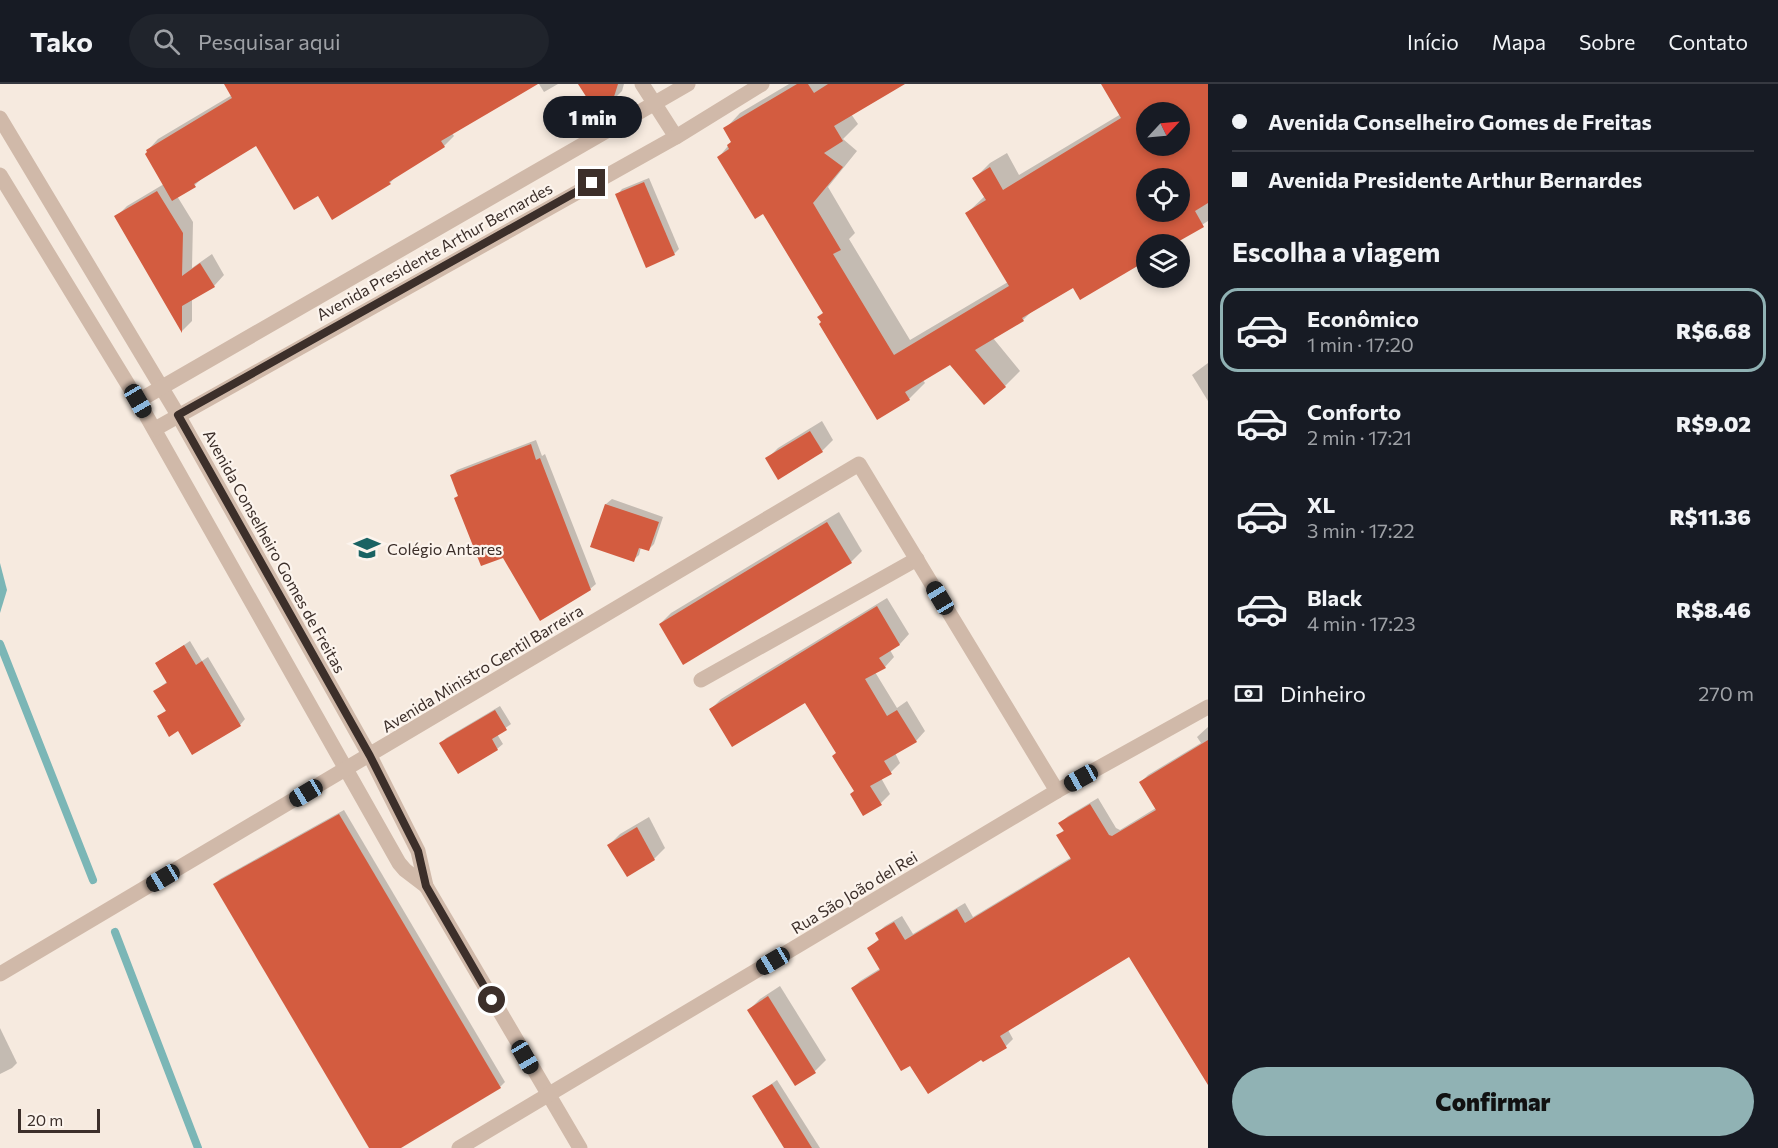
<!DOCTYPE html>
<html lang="pt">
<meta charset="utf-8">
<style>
:root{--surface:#171b24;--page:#20242c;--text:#f1f3f6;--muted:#9ea1a6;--line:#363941;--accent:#90b2b4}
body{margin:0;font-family:Commissioner,sans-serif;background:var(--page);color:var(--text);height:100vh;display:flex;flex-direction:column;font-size:22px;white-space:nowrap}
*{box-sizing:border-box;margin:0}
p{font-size:20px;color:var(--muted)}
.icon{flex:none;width:33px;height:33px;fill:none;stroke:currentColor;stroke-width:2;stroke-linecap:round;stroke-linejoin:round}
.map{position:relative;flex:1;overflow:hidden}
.sheet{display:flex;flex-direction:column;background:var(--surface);width:570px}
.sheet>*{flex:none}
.banner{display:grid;align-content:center;height:132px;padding:0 24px;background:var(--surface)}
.needle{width:39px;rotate:64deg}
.tools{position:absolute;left:1136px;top:18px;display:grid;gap:12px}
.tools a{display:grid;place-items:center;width:54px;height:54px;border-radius:50%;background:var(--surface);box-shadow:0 3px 9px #0003;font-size:30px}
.scale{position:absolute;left:18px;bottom:15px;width:82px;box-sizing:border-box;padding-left:6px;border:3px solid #3c2f2a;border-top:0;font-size:16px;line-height:21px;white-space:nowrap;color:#3c2f2a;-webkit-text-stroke:4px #fcf4ed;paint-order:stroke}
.end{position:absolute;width:27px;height:27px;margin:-14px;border:8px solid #3c2f2a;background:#fff;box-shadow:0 0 0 3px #fff}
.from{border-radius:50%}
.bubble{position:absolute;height:42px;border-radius:21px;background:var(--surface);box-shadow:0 3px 9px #0003;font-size:20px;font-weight:800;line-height:42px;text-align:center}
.car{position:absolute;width:18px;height:36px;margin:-18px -9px;border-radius:8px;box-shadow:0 0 4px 2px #0007;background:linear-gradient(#222 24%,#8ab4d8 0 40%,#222 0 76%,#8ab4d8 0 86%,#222 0)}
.banner b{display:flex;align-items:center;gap:21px;height:57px;font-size:22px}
.banner b+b{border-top:2px solid var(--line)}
.banner i{width:15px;height:15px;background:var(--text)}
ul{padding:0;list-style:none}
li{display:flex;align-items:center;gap:18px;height:84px;margin:0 12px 9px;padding:0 12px;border:3px solid transparent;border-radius:18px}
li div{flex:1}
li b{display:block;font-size:22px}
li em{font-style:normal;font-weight:800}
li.selected{border-color:var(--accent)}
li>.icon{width:54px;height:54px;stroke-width:1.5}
h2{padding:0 24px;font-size:27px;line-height:72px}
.pay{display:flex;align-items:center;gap:15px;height:66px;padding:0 24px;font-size:22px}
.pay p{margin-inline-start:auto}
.primary-button{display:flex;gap:12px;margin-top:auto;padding:12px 24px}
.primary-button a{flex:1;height:69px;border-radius:36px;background:var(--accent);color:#111;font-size:24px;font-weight:800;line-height:69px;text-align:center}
header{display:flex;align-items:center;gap:36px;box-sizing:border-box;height:84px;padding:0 30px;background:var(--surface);border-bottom:2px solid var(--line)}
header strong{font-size:28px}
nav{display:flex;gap:33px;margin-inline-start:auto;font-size:21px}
.search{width:420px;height:54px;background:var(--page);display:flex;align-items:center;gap:15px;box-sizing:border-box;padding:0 21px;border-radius:33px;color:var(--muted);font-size:22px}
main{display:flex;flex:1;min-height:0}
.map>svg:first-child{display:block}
.water{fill:#7bb6b6}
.shadow{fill:#0003;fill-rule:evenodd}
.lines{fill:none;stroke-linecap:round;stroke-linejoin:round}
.stream{stroke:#7bb6b6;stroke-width:8}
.building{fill:#d35c40;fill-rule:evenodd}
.minor{stroke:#d0b9a9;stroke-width:15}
.route{stroke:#3c2f2a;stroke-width:8}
.labels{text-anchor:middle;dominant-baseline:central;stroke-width:4.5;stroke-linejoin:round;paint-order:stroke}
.street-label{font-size:16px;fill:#3c2f2a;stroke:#fcf4ed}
.poi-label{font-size:16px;fill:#3c2f2a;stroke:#fcf4ed;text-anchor:start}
</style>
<header>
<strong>Tako</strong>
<div class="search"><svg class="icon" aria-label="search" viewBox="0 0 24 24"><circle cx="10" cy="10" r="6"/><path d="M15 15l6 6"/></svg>Pesquisar aqui</div>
<nav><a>Início</a><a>Mapa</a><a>Sobre</a><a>Contato</a></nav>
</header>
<main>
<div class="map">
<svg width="1208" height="1064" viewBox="0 0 1208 1064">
<rect width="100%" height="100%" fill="#f6eadf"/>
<!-- water -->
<path class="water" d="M0,479l7,27 -7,23z"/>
<!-- shadow -->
<g class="shadow">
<path d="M226,0h309l-83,49 2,3 -10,10 -47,29 -7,8 -71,11 -63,-50 -51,31 -10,10 -18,11 16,26 -1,46 20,-14 12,21 -10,11 -22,12v23l-10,10 -66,-114 11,-11 37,-22 -16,-34 10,-11 74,-44z"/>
<path d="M539,0h19l-14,8z"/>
<path d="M580,0h44l-2,7 -11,11z"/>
<path d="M789,0h113l-51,30 7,10 -15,15 14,12 -29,36 27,46 -6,6 61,101 98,-58 -41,-69 18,-17 -11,-17 16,-16 17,-10 12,22 102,-61 -18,-30h105v137l-37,23h-25v15l-73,27 -41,25 -9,9 -30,18 27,33 -15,15 -55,-23 -27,17 2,3 -16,16 -85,-87 -61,-100 -44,-55 13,-16 -7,-12 15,-16zM1146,28h33v34h-33zM1146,94h33v34h-33z"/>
<path d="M649,94l30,71 -5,5 -57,-59 5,-6z"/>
<path d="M1208,279v38l-16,-26z"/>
<path d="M822,337l11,19 -11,11 -55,8 11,-11z"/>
<path d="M536,356l6,16 3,-2 51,130 -6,5 -87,-33 -44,-61 -7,-20 5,-5z"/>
<path d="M612,415l51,18 -9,27 -5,5 -8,-2 -2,8 -6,5 -41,-14 14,-42z"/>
<path d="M839,428l23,39 -11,11 -191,62 11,-11z"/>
<path d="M887,514l22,36 -9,10 -10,6 4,7 -9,10 -10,5 22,36 10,-7 18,30 -9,10 -21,12 5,10 -9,9 -10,6 9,16 -9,9 -25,-12 -19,-38 -31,-52 -95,8 10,-10z"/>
<path d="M190,557l12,20 6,-4 37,62 -5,6 -62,4 -19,-13 8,-6 -12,-19 13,-10 -11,-18z"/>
<path d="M500,622l11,18 -14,10 6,10 -6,5 -56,-6 5,-5z"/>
<path d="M1208,643v356l-78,-128 -122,75 5,9 -7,7 -24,12 -72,6 -58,-75 8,-8 21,-13 -12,-20 11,-10 -3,-5 8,-7 17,-10 11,18 52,-31 8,14 48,-29 51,-31 -14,-21 6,-6 -4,-7 8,-7 30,-18 18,30 4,2 36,-22 -15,-26 7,-7 53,-32 -4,-6z"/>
<path d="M344,726l161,272 -5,5 -102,61h-27l-156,-264 5,-5z"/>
<path d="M649,733l16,31 -11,11 -45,-14 11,-11z"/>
<path d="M780,902l46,74 -11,11 -20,13 -46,-74 11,-11z"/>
<path d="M0,944l17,35 -5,5 -12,6z"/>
<path d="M777,996l43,68h-34l-32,-52z"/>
</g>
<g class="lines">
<!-- stream -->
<g class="stream">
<path d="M0,560l93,236"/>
<path d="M115,848l83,216"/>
</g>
</g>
<!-- building -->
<g class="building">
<path d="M224,0h314l-97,57 4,6 -56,35 2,2 -59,36 -14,-24 -24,14 -38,-64 -62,38 2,3 -24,14 -27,-47 2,-2 -1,-2 86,-52z"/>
<path d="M578,0h40l-6,19 -16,9z"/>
<path d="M797,0h11l6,9 14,-9h77l-71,42 9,15 -19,12 19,14 -30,36 28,47 -8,4 61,101 115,-69 -44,-73 21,-13 -14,-22 18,-11 13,23 118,-72 -20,-34h107v119l-13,8 9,16 -30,17h-28v17l-66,39 -7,-12 -51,30 2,3 -49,29 31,37 -22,18 -34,-40 -45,27 5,8 -33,20 -58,-96 2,-2 -4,-5 6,-4 -60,-99 -8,5 -38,-62 12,-8 -2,-4 4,-3 -8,-14zM1146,28h33v34h-33zM1146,94h33v34h-33z"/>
<path d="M644,98l31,73 -29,13 -31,-74z"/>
<path d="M157,107l26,42 -1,43 18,-13 15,24 -33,19v27l-68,-117z"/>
<path d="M810,347l13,21 -45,28 -13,-22z"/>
<path d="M531,360l5,16 4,-2 51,132 -51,31 -37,-63 -22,8 -27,-68 4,-2 -8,-21z"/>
<path d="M605,420l54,18 -10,29 -10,-3 -5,14 -44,-15z"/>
<path d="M827,438l25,41 -169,102 -24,-41z"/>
<path d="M877,522l23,39 -21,13 7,10 -21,11 22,37 10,-6 20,32 -33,19 8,13 -22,12 12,19 -19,11 -13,-22 4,-3 -22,-35 4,-3 -31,-50 -73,44 -23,-38z"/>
<path d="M184,561l12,20 6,-4 39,65 -49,29 -14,-24 -9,6 -12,-21 9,-5 -13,-20 14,-8 -12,-20z"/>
<path d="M495,626l12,20 -15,9 6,11 -40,24 -19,-31z"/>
<path d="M1208,656v345l-79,-128 -129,79 7,12 -24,14 -2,-2 -53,34 -18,-28 -9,5 -50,-83 29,-18 -13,-22 12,-8 -4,-7 19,-11 11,18 52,-31 8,14 106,-64 -15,-24 8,-4 -6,-8 32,-19 19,31 3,1 44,-26 -17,-28z"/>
<path d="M339,730l162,274 -100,60h-32l-156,-264z"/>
<path d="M637,743l18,33 -28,17 -20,-32z"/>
<path d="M768,912l48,77 -21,13 -48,-76z"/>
<path d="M772,1000l40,64h-28l-32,-52z"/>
</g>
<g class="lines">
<!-- minor -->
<g class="minor">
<path d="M642,0l34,53"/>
<path d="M0,34l178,297 192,341 48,95 8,35 154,262"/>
<path d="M0,91l138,226 261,462 6,7 21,16"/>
<path d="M138,317l550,-317"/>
<path d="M155,345l521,-292 86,-53"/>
<path d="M701,596l216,-121"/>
<path d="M0,890l859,-510 198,327"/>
<path d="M459,1064l598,-357 151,-84"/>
</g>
</g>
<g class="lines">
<!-- route -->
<path class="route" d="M492,916l-66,-114 -8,-35 -48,-95 -192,-341 414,-232"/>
</g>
<!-- icons -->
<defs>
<g id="school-bare" transform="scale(2.07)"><path d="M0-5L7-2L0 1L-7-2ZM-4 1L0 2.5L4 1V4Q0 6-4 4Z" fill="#196363" stroke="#fcf4ed" stroke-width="2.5" paint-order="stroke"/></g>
</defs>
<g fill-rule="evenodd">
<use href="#school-bare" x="367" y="464"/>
</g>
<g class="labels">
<!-- street labels -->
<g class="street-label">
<text transform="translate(434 167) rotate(-29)">Avenida Presidente Arthur Bernardes</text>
<text transform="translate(275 467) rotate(61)">Avenida Conselheiro Gomes de Freitas</text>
<text transform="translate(482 584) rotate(-31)">Avenida Ministro Gentil Barreira</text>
<text transform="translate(854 808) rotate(-31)">Rua São João del Rei</text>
</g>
<!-- poi labels -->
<g class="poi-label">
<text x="387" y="464">Colégio Antares</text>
</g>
</g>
</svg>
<div class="tools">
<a><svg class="needle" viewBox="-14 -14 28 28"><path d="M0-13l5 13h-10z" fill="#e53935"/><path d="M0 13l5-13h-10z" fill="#9ea1a6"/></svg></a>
<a><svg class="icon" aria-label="locate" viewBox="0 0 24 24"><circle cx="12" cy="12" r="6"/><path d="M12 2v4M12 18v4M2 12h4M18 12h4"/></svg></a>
<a><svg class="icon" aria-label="layers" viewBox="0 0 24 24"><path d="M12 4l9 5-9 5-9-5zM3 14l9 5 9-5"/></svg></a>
</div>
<div class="scale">20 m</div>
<i class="end from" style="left:492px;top:916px"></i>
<i class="end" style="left:592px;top:99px"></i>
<div class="bubble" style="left:543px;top:12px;width:99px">1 min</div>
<i class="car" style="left:138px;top:317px;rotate:150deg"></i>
<i class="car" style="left:940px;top:514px;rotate:329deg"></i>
<i class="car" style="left:1081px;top:694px;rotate:241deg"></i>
<i class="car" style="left:306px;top:709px;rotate:239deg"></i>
<i class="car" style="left:163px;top:794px;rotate:239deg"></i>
<i class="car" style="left:773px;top:877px;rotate:239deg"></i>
<i class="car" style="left:525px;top:973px;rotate:150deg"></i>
</div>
<section class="sheet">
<div class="banner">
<b><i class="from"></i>Avenida Conselheiro Gomes de Freitas</b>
<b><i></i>Avenida Presidente Arthur Bernardes</b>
</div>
<h2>Escolha a viagem</h2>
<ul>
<li class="selected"><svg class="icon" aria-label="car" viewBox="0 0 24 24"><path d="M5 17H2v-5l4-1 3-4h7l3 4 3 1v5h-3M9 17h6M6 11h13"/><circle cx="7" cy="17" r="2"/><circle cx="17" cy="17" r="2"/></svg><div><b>Econômico</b><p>1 min · 17:20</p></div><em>R$6.68</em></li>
<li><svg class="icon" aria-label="car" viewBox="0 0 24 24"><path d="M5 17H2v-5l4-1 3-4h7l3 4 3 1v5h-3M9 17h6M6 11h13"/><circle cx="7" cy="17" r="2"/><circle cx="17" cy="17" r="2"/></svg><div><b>Conforto</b><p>2 min · 17:21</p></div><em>R$9.02</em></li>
<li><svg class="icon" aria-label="car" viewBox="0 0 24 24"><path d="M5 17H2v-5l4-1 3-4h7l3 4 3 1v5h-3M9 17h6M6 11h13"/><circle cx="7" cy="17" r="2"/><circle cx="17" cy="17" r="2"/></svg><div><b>XL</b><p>3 min · 17:22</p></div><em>R$11.36</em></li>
<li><svg class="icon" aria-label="car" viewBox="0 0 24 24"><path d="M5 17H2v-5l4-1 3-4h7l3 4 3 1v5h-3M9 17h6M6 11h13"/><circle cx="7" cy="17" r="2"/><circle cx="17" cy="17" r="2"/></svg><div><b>Black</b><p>4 min · 17:23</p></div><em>R$8.46</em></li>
</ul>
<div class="pay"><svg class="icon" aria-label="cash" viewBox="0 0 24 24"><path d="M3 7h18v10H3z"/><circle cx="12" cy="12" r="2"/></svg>Dinheiro<p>270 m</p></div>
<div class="primary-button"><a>Confirmar</a></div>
</section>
</main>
